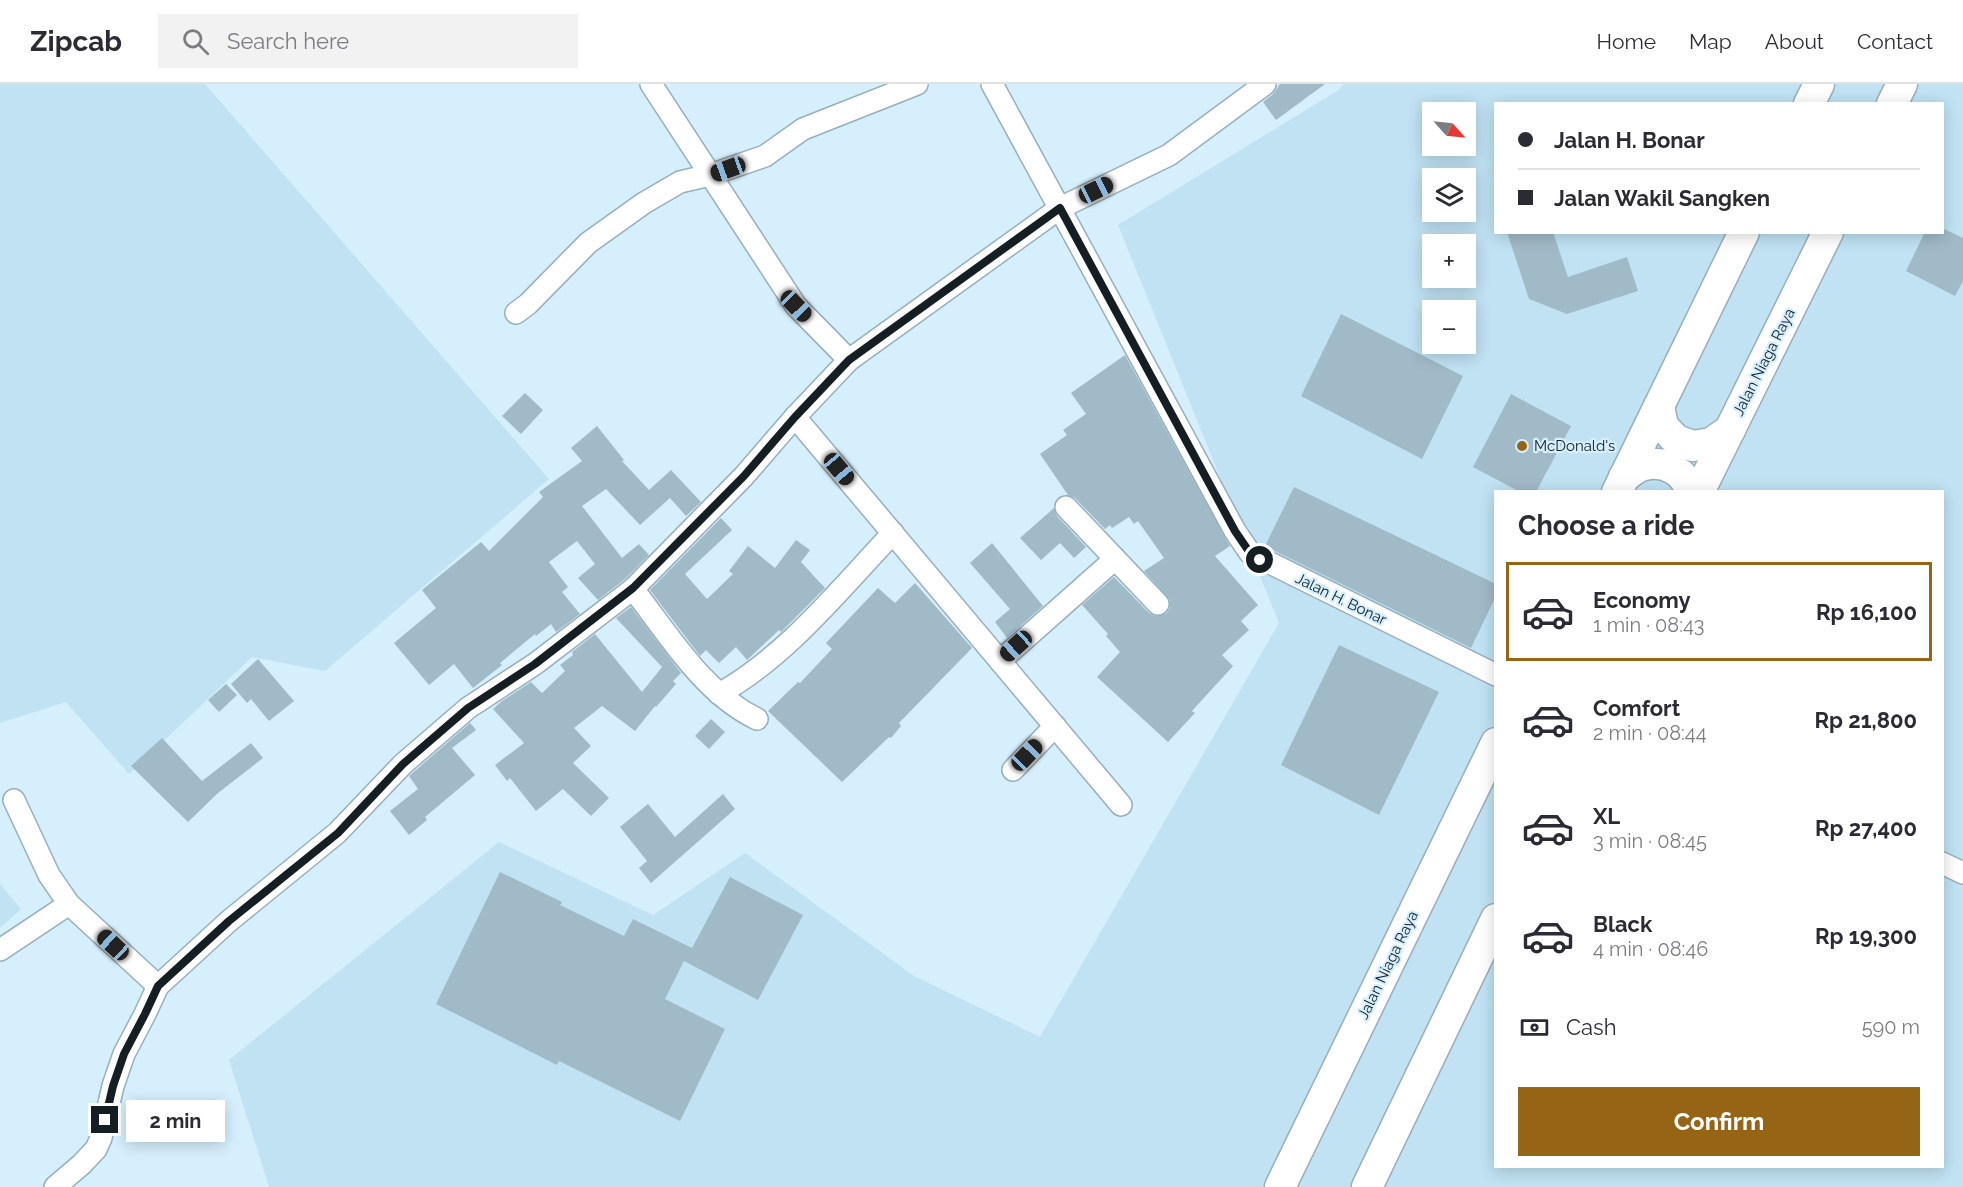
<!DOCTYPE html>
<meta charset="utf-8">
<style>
:root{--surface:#fff;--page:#f2f2f3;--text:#2b2b33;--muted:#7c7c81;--line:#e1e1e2;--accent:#956415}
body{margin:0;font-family:Raleway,sans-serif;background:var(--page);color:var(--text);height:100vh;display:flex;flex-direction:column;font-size:22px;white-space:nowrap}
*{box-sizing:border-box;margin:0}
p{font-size:20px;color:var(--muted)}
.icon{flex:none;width:33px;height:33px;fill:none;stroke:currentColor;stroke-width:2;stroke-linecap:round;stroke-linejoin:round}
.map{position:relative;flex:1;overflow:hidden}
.details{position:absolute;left:1494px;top:406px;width:450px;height:678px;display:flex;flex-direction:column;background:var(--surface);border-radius:0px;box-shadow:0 3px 15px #0003}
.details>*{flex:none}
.top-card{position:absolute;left:1494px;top:18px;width:450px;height:132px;border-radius:0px;box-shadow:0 3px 15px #0003;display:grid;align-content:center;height:132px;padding:0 24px;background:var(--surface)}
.needle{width:39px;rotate:117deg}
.tools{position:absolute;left:1422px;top:18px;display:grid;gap:12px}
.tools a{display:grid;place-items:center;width:54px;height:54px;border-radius:0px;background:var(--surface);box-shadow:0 3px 15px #0003;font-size:30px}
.end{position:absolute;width:27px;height:27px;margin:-14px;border:8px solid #151f23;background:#fff;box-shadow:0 0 0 3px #fff}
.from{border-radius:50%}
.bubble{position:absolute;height:42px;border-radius:0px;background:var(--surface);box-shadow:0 3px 15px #0003;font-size:20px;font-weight:700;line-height:42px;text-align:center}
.car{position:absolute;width:18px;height:36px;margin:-18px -9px;border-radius:8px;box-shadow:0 0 4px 2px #0007;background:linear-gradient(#222 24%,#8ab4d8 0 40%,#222 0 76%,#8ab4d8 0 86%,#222 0)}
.top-card b{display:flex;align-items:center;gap:21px;height:57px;font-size:22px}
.top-card b+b{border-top:2px solid var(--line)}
.top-card i{width:15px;height:15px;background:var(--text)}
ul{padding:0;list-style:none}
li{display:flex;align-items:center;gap:18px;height:99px;margin:0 12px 9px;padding:0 12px;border:3px solid transparent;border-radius:0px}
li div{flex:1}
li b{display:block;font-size:22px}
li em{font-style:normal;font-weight:700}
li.current{border-color:var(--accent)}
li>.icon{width:54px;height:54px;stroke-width:1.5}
h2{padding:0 24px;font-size:27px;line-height:72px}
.pay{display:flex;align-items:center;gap:15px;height:66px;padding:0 24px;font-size:22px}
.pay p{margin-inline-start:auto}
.action{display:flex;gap:12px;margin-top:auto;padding:12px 24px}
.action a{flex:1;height:69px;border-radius:0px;background:var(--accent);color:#fff;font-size:24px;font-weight:700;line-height:69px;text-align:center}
header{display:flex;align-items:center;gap:36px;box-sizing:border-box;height:84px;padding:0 30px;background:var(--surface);border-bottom:2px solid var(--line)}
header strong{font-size:28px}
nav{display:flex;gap:33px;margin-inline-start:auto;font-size:21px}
.search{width:420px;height:54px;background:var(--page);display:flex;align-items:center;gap:15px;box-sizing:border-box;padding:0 21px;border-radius:0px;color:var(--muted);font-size:22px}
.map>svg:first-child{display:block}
.built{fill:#c0e2f3;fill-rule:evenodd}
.building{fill:#a1bac7}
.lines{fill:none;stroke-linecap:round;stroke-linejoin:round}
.minor-casing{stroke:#96afbb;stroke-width:24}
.secondary-casing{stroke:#96afbb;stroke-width:33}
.minor{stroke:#fff;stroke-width:21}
.secondary{stroke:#fff;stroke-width:30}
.route{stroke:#151f23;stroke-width:8}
.poi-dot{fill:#956415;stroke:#d5effc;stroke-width:2}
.labels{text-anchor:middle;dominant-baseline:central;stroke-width:4.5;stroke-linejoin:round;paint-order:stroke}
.street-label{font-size:15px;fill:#151f23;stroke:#d5effc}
.poi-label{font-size:15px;fill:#151f23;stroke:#d5effc;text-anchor:start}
</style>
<header>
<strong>Zipcab</strong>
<div class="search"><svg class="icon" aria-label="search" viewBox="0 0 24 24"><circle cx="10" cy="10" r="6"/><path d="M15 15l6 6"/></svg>Search here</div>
<nav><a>Home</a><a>Map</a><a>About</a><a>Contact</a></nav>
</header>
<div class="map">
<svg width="1963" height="1103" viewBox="0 0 1963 1103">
<rect width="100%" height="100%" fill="#d5effc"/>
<!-- built -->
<g class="built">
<path d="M0,0h205l344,395 -224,192 -73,-14 -123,117 -63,-72 -66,21z"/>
<path d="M1344,0h619v1103h-1694l-40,-127 270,-218 154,73 92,-62 169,123 126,61 239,-414 -161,-398 219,-134zM1496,20h446v128h-446zM1432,28h34v34h-34zM1432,94h34v34h-34zM1432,160h34v34h-34zM1432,226h34v34h-34zM1496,408h446v675h-446z"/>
<path d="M0,800l21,25 -21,19z"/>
</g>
<!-- building -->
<g class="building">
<path d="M1280,0h45l-49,36 -13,-18 10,-8z"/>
<path d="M1942,144l21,10v43l-8,15 -49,-25 19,-39h17z"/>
<path d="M1507,148h46l15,45 59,-20 11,34 -71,23 -38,-15z"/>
<path d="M1341,230l122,62 -41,83 -121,-63z"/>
<path d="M1125,271l105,191 -15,10 43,49 -17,16 8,9 -27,25 11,11 -41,45 3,2 -27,29 -71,-65 23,-25 -14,-16 2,-2 -26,-29 32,-28 35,36 6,3 11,-2 4,-6v-8l-26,-29 20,-13 -26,-37 -4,3 -5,-7 -17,11 -2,-3 -5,4 -30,-31 -7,-3 -28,-41 27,-19 -4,-5 23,-16 -15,-21z"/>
<path d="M525,309l18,17 -22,24 -19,-18z"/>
<path d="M1511,310l60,32 -35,66h-16l-47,-25z"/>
<path d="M597,342l27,34 -2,1 27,29 22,-20 30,32 -15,14 -16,-18 -30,27 -34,-36 -24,17 40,52 17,-14 10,11 -24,24 -27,21 -20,-22 17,-14 -18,-23 -28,21 19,25 -6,5 18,22 -24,18 -5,-8 -15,12 -1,-2 -35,29 2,2 -29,23 -19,-24 -25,21 -35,-42 42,-35 -14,-18 59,-48 8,9 54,-54 -4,-5 43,-31 -11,-13z"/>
<path d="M1294,403l202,97v12l-25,52 -206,-102z"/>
<path d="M1054,424l3,8 29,31 -12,11 -14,-15 -19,17 -21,-22z"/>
<path d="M721,434l11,12 -47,44 22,25 26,-25 -4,-3 19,-25 27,22 21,-28 14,10 -9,12 24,26 -44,44 -2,-2 -32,30 -11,-13 -17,16 -13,-13 -6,6 -50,-66z"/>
<path d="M992,459l51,63 -36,32 -12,-16 15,-13 -40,-46z"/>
<path d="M915,499l57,65 -73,75 2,3 -10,12 -2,-1 -47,45 -74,-71 30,-29 2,1 32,-34 -6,-6 52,-55 17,15z"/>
<path d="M631,523l50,66 -8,8 3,3 -20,23 -1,-1 -20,25 -33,-25 -28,22 17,18 -18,17 36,35 -18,18 -28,-27 -27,22 -26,-33 -3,3 -12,-16 29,-22 -31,-34 9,-8 29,-19 11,11 23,-22 -5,-6 13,-10 -1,-3 23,-18 47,58 20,-25 -46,-49z"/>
<path d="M1339,561l100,47 -60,123 -98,-50z"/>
<path d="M258,575l36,42 -25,20 -18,-22 -4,4 -16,-19z"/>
<path d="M226,600l11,11 -18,17 -11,-12z"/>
<path d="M711,635l14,13 -16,17 -14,-13z"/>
<path d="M470,639l6,7 -24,18 23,27 -50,42 2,3 -18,15 -19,-24 28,-22 -9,-13z"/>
<path d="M162,654l40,43 49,-38 12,15 -45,35 -30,29 -57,-56z"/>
<path d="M723,710l12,15 -84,74 -12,-15 8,-7 -27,-34 28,-23 27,33z"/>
<path d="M500,788l62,30 -2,3 64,31 9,-17 59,29 38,-71 73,38 -45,85 -74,-39 -19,38 60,30 -45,92 -121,-60 -2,4 -121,-61z"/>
</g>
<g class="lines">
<!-- minor casing -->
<g class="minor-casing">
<g id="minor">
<path d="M651,0l145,222 53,54"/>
<path d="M992,0l243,447 15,22 246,122"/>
<path d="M516,229l12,-9 60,-61 56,-40 36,-21 30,-7 55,-19 38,-27 114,-45"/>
<path d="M795,333l326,388"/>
<path d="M1066,423l92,97"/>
<path d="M633,505c36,46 70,104 124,130"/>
<path d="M1000,577l115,-102"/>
<path d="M719,610c68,-38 120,-104 174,-161"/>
<path d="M1013,686l42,-44"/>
<path d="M14,716l35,75 20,29 89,82"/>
<path d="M1942,779l21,10"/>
<path d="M0,866l69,-46"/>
<path d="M55,1103l27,-23 14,-15 5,-11 12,-52 11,-32 21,-40 13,-28 71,-65 108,-88 66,-69 65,-56 67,-44 98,-75 111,-113 51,-59 54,-57 211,-152 109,-53 96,-71"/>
</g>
</g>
<!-- secondary casing -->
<g class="secondary-casing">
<g id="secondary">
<path d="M1809,20l10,-20"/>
<path d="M1892,20l10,-20"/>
<path d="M1659,322l4,20 13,14 17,6 18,-3 19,-13"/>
<path d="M1624,393c6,-4 14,-11 21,-12 20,-5 41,7 45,27"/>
<path d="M1617,408l127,-260"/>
<path d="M1699,408l129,-260"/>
<path d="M1280,1103l216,-444"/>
<path d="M1367,1103l129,-268"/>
</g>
</g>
<!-- minor -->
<use href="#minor" class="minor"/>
<!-- secondary -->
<use href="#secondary" class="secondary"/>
</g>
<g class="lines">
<!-- route -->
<path class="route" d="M105,1036l8,-34 11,-32 21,-40 13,-28 71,-65 109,-88 65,-69 65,-56 67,-44 98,-76 111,-112 51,-59 54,-57 211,-152 175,323 15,22 10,7"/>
</g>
<!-- markers -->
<circle class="poi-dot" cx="1522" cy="362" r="6"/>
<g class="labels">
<!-- street labels -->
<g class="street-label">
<text transform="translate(1764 278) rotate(-63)">Jalan Niaga Raya</text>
<text transform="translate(1341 515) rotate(26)">Jalan H. Bonar</text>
<text transform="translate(1388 881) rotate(-64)">Jalan Niaga Raya</text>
</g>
<!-- poi labels -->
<g class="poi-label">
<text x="1534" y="362">McDonald's</text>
</g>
</g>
</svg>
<div class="tools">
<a><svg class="needle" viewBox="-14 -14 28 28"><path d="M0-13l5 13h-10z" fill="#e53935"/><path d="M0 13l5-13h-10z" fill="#7c7c81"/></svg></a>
<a><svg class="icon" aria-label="layers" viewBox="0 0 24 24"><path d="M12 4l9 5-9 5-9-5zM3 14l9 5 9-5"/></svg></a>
<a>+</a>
<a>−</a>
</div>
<i class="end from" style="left:1260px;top:476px"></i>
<i class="end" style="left:105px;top:1036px"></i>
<div class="bubble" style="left:126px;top:1016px;width:99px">2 min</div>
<i class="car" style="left:728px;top:85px;rotate:250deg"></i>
<i class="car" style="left:1096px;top:106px;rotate:64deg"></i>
<i class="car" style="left:796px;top:222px;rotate:136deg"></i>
<i class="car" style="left:839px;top:385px;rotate:140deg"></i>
<i class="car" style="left:1016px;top:562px;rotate:228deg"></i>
<i class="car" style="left:1027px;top:671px;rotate:44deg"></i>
<i class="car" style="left:113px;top:861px;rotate:313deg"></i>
<div class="top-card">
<b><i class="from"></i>Jalan H. Bonar</b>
<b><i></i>Jalan Wakil Sangken</b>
</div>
<section class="details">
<h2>Choose a ride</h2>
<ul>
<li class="current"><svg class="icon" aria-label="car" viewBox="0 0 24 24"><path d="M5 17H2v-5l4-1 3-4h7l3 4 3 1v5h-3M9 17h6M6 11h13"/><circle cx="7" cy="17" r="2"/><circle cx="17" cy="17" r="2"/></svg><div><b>Economy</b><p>1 min · 08:43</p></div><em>Rp 16,100</em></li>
<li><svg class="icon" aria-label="car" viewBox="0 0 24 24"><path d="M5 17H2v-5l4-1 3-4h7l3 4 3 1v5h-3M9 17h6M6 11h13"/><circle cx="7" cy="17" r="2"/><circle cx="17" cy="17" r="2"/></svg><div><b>Comfort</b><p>2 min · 08:44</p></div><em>Rp 21,800</em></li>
<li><svg class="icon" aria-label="car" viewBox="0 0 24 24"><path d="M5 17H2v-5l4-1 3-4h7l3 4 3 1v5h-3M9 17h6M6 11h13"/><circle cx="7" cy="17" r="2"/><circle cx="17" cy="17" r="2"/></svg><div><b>XL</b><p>3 min · 08:45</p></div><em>Rp 27,400</em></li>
<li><svg class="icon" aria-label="car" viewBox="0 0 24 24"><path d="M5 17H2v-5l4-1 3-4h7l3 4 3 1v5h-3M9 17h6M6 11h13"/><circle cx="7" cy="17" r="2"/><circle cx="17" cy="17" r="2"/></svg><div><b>Black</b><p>4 min · 08:46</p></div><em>Rp 19,300</em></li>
</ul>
<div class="pay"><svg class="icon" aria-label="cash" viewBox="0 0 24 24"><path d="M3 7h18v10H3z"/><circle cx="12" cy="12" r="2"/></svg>Cash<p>590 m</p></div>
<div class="action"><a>Confirm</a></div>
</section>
</div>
